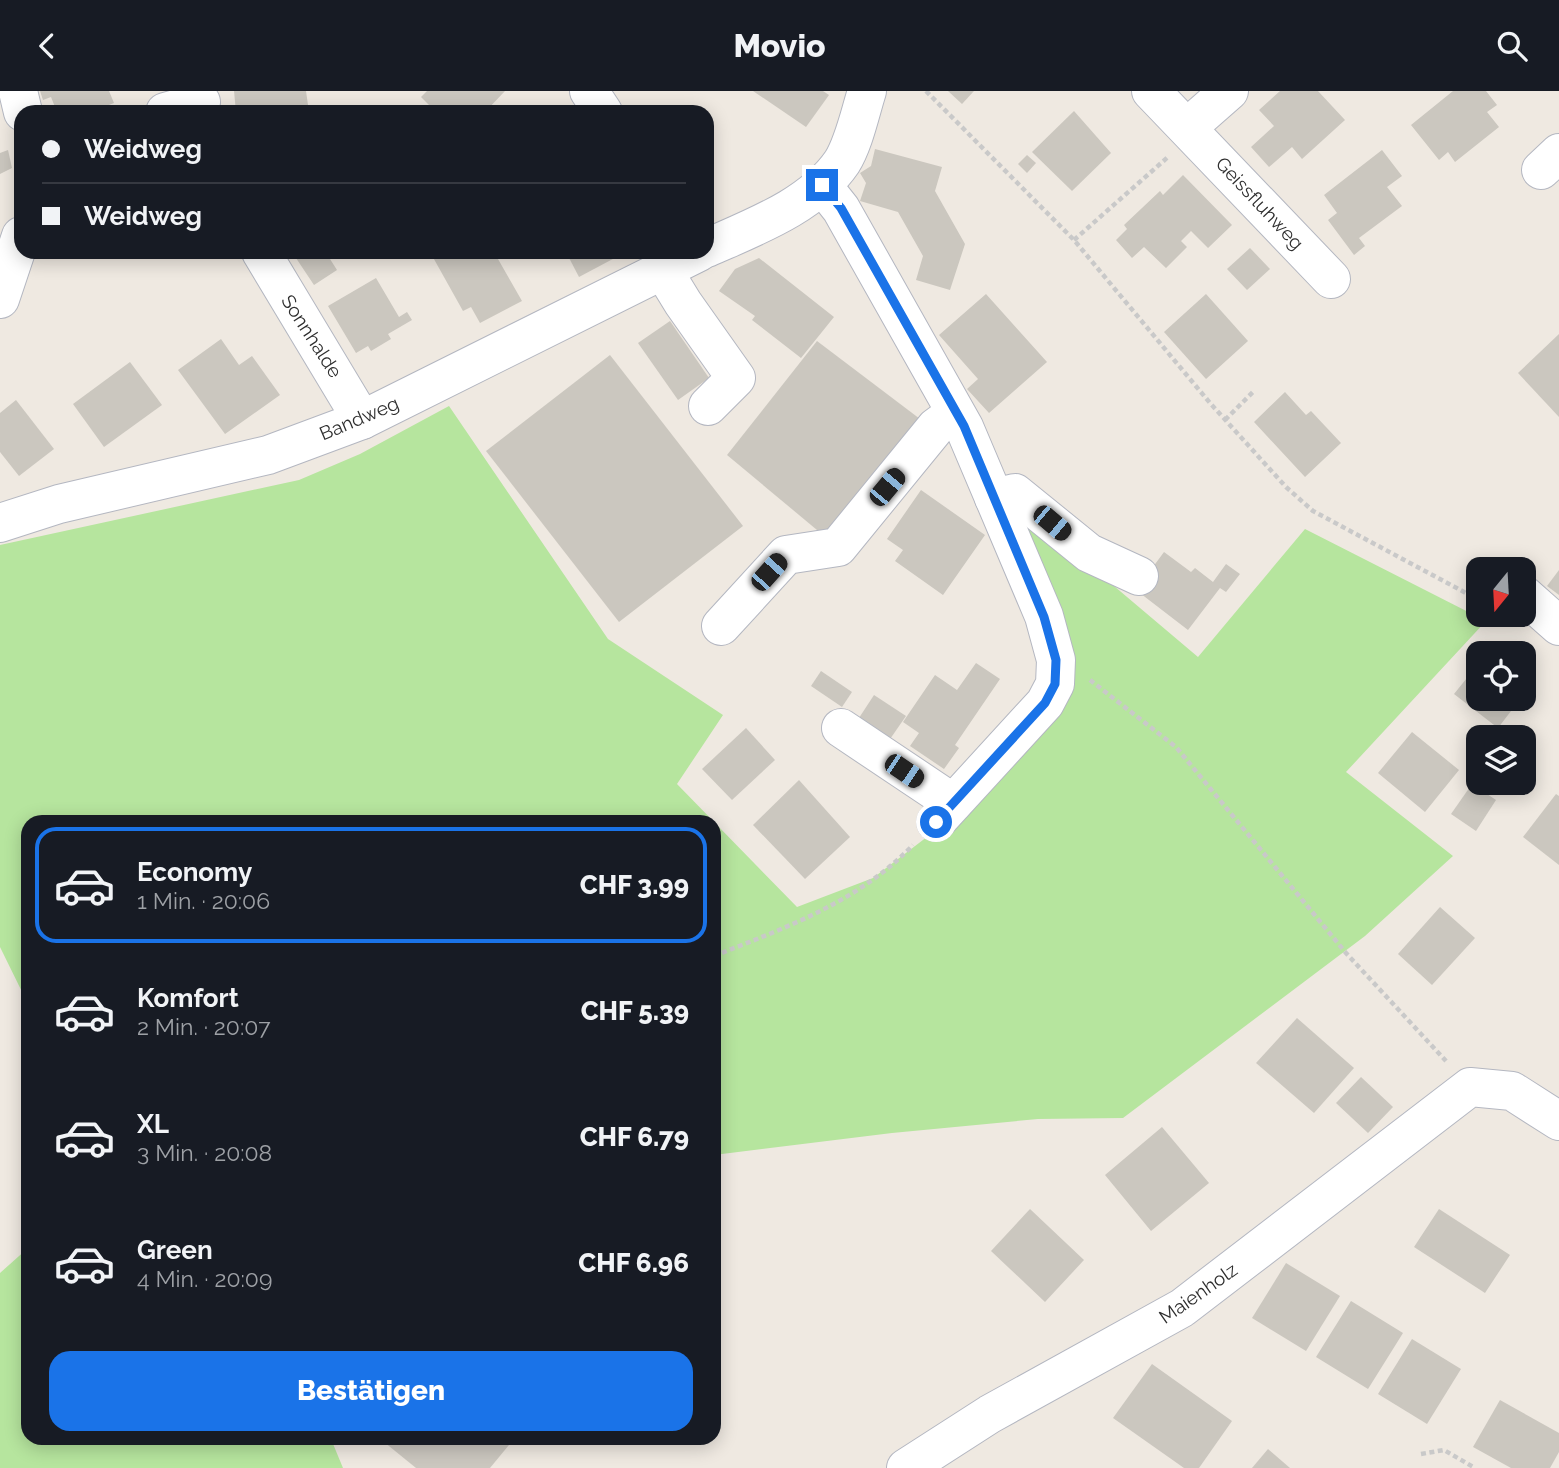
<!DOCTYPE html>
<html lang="de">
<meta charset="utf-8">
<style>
:root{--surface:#171b24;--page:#20242c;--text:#f1f3f6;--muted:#9ea1a6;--line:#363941;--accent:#1a73e8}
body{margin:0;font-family:Raleway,sans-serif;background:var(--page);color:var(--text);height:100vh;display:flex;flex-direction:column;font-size:26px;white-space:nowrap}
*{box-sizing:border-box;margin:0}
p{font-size:23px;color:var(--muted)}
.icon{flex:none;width:38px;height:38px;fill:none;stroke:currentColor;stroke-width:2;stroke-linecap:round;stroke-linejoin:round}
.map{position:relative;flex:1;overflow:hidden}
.drawer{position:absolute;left:21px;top:724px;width:700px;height:630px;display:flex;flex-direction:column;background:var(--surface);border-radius:21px;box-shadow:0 4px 18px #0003}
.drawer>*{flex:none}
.hud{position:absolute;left:14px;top:14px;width:700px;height:154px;border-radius:21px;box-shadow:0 4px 18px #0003;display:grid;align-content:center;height:154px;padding:0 28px;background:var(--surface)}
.needle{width:46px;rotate:198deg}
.tools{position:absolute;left:1466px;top:466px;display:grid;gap:14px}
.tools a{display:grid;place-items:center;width:70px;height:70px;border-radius:14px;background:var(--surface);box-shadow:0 4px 18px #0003;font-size:35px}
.end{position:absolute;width:32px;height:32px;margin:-16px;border:9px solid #1a73e8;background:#fff;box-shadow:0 0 0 4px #fff}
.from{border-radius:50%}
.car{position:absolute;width:21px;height:42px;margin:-21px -10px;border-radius:9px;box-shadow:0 0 5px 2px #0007;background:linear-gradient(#222 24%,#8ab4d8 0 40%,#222 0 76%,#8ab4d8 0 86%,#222 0)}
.hud b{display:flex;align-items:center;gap:24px;height:66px;font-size:26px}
.hud b+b{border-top:2px solid var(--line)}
.hud i{width:18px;height:18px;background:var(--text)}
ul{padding:12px 0 0;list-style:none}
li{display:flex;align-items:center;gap:21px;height:116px;margin:0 14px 10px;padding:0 14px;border:4px solid transparent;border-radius:21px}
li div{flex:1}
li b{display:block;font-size:26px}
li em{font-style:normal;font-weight:800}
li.current{border-color:var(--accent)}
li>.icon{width:63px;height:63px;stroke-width:1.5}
.cta{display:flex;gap:14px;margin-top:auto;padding:14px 28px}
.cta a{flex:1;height:80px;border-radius:21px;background:var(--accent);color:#fff;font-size:28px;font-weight:800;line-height:80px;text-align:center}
header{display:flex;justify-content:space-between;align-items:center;height:91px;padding:0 28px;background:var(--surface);font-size:32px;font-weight:800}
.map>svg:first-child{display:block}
.green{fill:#b6e59e}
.building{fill:#cbc7bf}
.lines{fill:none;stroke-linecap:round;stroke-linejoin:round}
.minor-casing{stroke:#b4b7c1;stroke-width:40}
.path{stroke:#c9c9c9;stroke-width:4.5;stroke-dasharray:5 3.5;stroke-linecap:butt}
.minor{stroke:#fff;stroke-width:38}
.route{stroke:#1a73e8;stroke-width:9}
.labels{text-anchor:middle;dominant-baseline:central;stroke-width:5;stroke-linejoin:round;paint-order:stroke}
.street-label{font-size:19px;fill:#2e2e2e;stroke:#fff}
</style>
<header><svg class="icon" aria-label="back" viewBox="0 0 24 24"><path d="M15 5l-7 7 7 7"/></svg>Movio<svg class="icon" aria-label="search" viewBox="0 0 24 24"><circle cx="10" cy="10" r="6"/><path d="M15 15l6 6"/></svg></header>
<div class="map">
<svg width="1559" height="1377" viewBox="0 0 1559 1377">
<rect width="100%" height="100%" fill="#efe9e1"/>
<!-- green -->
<g class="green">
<path d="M449,315l159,233 115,76 -46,69 120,123 76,-29 71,-54 102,-113 -29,-207 181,153 107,-128 181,92 -140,151 107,84 -88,80 -242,182 -85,1 -146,14 -178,22v-332h-686v181l-28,-57v-402l299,-65 61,-26z"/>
<path d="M28,1157v191h303l12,29h-343v-195z"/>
</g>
<!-- building -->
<g class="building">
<path d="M40,0h69l5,12 -23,9h-34l-6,-15 -8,3z"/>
<path d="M234,0h72l3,21h-73z"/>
<path d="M427,0h78l-20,21h-49l-15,-15z"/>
<path d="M753,0h70l6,4 -23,32z"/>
<path d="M948,0h26l-12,13z"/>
<path d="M1280,0h38l27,29 -43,39 -10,-12 -23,20 -18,-20 23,-21 -15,-16z"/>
<path d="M1453,0h33l11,14 -10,7 12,15 -44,35 -7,-10 -9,8 -28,-35z"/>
<path d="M1074,20l37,42 -39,38 -40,-39z"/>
<path d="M875,58l67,18 -7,24 30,53 -15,46 -34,-10 7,-24 -25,-44 -38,-11 6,-18 -6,-10 11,-7z"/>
<path d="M8,59l4,18 -12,6v-21z"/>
<path d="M1382,59l20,26 -15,11 15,19 -43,32 6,8 -11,9 -26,-35 9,-7 -13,-18z"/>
<path d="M1027,64l9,8 -9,10 -9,-9z"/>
<path d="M1183,84l49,50 -24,23 -17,-17 -10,10 6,6 -21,21 -22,-21 -12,11 -16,-18 11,-11 -3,-4 36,-34 3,4z"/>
<path d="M1250,157l20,21 -23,21 -20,-21z"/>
<path d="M292,161h49l-11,7 7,11 -23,15z"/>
<path d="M430,161h64l28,49 -42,22 -9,-16 -8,4z"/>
<path d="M566,161h60l-47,25z"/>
<path d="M759,167l75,59 -33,41 -49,-38 3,-4 -36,-25 16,-22z"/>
<path d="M376,187l23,39 8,-5 5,8 -24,14 3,5 -20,12 -3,-5 -12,7 -28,-47z"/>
<path d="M986,203l61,68 -58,51 -22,-24 11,-10 -39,-44z"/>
<path d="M1206,203l42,47 -42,38 -42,-47z"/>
<path d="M670,230l39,57 -31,22 -40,-57z"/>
<path d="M1559,243v83l-41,-44z"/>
<path d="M221,248l18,26 13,-9 28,39 -55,39 -47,-64z"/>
<path d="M817,250l107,81 -95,118 -102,-85z"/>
<path d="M610,264l133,171 -124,96 -133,-171z"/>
<path d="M130,271l32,43 -58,42 -31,-43z"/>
<path d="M1285,301l21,23 5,-4 30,32 -36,34 -51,-55z"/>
<path d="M16,309l38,49 -35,27 -19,-24v-39z"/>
<path d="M921,399l64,45 -42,60 -48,-34 8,-11 -16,-11z"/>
<path d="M1164,461l27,20 4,-4 18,14 13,-18 14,10 -14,18 -6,-4 -32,42 -52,-40z"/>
<path d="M1559,479v25l-12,-9z"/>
<path d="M976,572l24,16 -45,66 4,3 -15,21 -34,-23 9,-13 -16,-11 32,-47 22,15z"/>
<path d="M1479,572v35h42l-23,30 -44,-34z"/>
<path d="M821,580l31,21 -10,15 -31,-21z"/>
<path d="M874,604l32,21 -18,26 -31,-21z"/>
<path d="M746,637l29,32 -43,40 -30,-31z"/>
<path d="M1412,641l47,38 -34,42 -47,-39z"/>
<path d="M799,689l51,57 -45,42 -52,-54z"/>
<path d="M1472,693l24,16 -20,31 -25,-17z"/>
<path d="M1556,703l3,2v69l-36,-28z"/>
<path d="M1440,816l35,31 -43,47 -34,-31z"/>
<path d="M1297,927l57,50 -40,45 -58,-50z"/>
<path d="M1361,986l32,30 -25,26 -32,-30z"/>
<path d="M1162,1036l47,56 -58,48 -46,-56z"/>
<path d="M1030,1118l54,51 -39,42 -54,-51z"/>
<path d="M1439,1118l71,46 -25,38 -71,-46z"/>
<path d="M1286,1172l54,33 -34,55 -54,-33z"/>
<path d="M1351,1210l52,32 -35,56 -52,-32z"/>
<path d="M1412,1248l49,30 -34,55 -49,-30z"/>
<path d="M1152,1273l80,57 -33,47h-15l-71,-50z"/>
<path d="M1500,1309l59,33v19l-9,16h-39l-38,-21z"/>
<path d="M386,1348h128l-24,29h-74l-32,-26z"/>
<path d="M1268,1358l22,19h-38z"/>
</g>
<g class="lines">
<!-- minor casing -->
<g class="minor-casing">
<g id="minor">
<path d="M18,0l5,21"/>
<path d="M589,0l14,21"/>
<path d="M1151,0l180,188"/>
<path d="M165,21l36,-10"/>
<path d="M1188,36l41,-36"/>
<path d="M1541,79l18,-17"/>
<path d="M822,94l19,24 123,218 80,189 12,44 -1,24 -10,19 -109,119"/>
<path d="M707,157c47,-21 105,-42 135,-86 12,-19 18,-49 25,-71"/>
<path d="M261,161l101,168"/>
<path d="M664,181l19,31 53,75 -28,28"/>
<path d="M0,208l21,-63"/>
<path d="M994,407l21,-5 74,60 50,23"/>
<path d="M0,432l59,-19 209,-49 94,-35 337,-168"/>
<path d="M1524,504l35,31"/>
<path d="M721,535l65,-71 52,-8 98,-120 19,-14"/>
<path d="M841,637l112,75"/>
<path d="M906,1377l84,-54 192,-106 288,-221 42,4 47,30"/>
</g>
</g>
<!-- path -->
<g class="path">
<path d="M926,0l148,149 136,163 76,84 27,24 166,89"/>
<path d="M1074,149l94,-83"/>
<path d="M1225,329l29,-29"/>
<path d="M1090,589l86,67 170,206 100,108"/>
<path d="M714,865c73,-29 144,-54 199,-111"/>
<path d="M1421,1363l23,-4 31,18"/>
</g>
<!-- minor -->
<use href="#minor" class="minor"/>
</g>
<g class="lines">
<!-- route -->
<path class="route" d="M822,94l19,23 123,218 80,191 12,43 -1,24 -10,19 -109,119"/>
</g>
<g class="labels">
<!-- street labels -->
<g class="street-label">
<text transform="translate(1260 112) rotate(47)">Geissfluhweg</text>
<text transform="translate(312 245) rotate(57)">Sonnhalde</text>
<text transform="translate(359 327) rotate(-23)">Bandweg</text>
<text transform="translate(1198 1202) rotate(-35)">Maienholz</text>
</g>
</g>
</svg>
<div class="tools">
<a><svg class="needle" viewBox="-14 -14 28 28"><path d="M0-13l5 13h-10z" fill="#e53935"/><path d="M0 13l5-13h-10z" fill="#9ea1a6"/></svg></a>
<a><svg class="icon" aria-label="locate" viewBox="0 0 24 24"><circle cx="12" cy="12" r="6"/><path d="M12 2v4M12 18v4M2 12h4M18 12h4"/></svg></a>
<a><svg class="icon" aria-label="layers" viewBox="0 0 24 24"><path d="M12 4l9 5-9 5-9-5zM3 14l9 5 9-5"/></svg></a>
</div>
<i class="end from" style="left:936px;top:731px"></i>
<i class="end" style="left:822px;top:94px"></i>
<i class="car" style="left:887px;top:396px;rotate:40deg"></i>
<i class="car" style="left:1052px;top:432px;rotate:130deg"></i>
<i class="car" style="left:769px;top:481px;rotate:42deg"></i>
<i class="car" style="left:904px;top:680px;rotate:124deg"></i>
<div class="hud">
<b><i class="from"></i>Weidweg</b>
<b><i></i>Weidweg</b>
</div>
<section class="drawer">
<ul>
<li class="current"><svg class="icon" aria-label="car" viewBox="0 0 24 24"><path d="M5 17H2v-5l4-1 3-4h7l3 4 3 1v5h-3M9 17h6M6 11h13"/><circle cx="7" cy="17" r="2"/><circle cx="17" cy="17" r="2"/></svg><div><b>Economy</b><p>1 Min. · 20:06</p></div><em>CHF 3.99</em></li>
<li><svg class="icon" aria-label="car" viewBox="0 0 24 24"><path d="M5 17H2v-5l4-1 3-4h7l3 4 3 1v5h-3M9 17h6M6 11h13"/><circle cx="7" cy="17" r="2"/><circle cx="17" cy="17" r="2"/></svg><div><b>Komfort</b><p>2 Min. · 20:07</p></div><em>CHF 5.39</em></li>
<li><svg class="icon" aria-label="car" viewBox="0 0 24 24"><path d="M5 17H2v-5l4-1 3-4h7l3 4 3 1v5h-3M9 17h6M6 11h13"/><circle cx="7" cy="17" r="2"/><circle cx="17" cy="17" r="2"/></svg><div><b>XL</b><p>3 Min. · 20:08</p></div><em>CHF 6.79</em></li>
<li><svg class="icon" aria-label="car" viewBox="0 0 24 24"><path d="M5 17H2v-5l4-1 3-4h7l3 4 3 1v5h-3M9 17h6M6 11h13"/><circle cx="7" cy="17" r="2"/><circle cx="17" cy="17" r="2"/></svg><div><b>Green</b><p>4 Min. · 20:09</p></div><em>CHF 6.96</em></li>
</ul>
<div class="cta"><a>Bestätigen</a></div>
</section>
</div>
